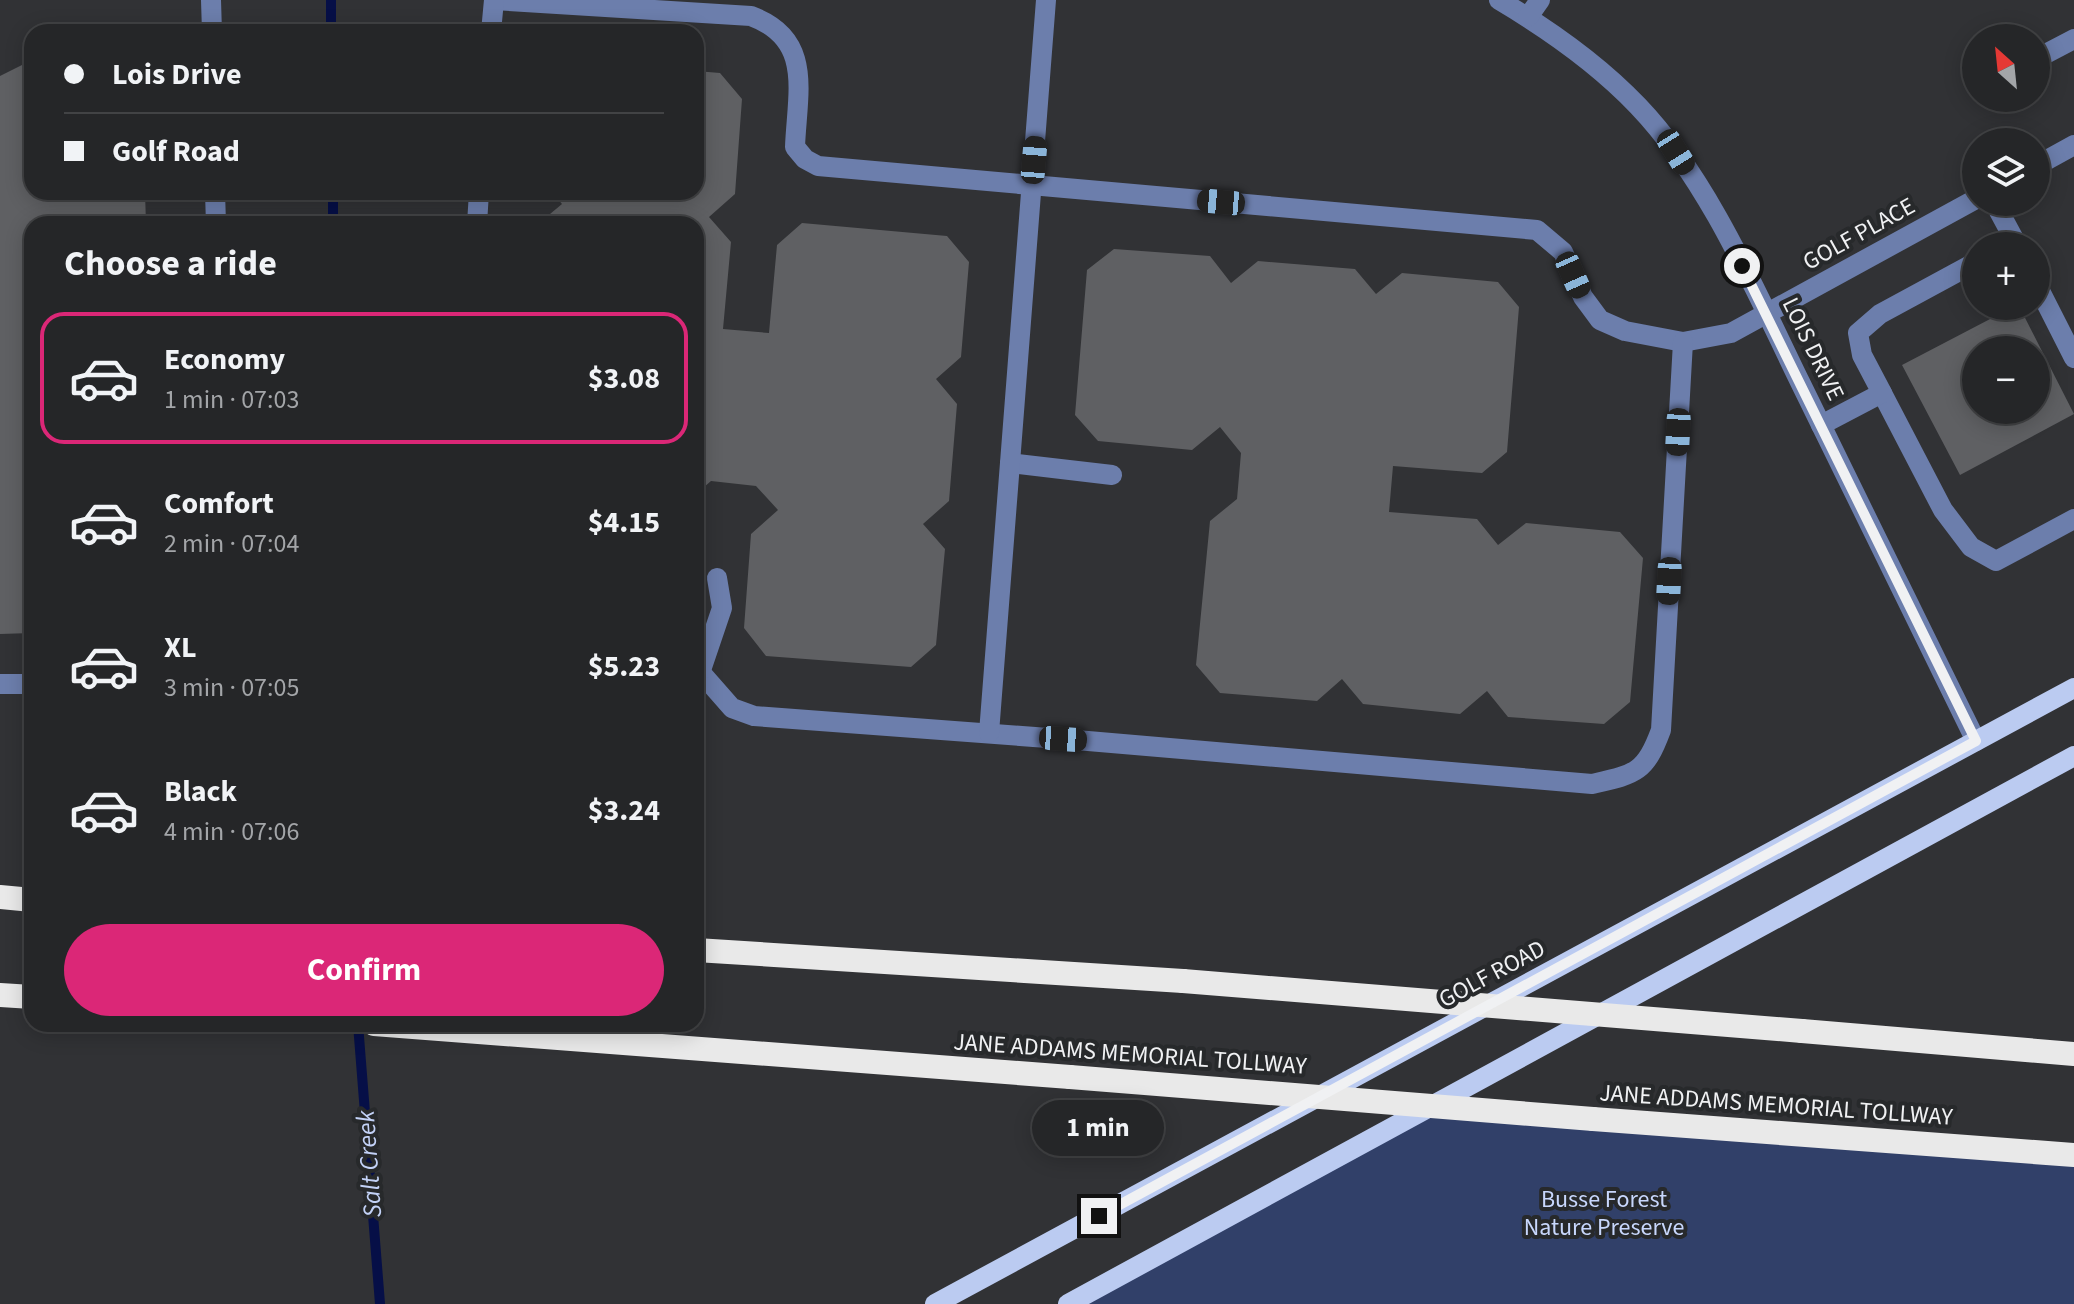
<!DOCTYPE html>
<meta charset="utf-8">
<style>
:root{--surface:#252628;--page:#2d2e30;--text:#f1f3f6;--muted:#a3a5a8;--line:#424345;--accent:#db2777}
body{margin:0;font-family:"Source Sans 3",sans-serif;background:var(--page);color:var(--text);height:100vh;display:flex;flex-direction:column;font-size:30px;white-space:nowrap}
*{box-sizing:border-box;margin:0}
p{font-size:26px;color:var(--muted)}
.icon{flex:none;width:44px;height:44px;fill:none;stroke:currentColor;stroke-width:2;stroke-linecap:round;stroke-linejoin:round}
.map{position:relative;flex:1;overflow:hidden}
.details{position:absolute;left:24px;top:216px;width:680px;height:816px;display:flex;flex-direction:column;background:var(--surface);border-radius:24px;box-shadow:0 4px 20px #0003,0 0 0 2px var(--line)}
.details>*{flex:none}
.hud{position:absolute;left:24px;top:24px;width:680px;height:176px;border-radius:24px;box-shadow:0 4px 20px #0003,0 0 0 2px var(--line);display:grid;align-content:center;height:176px;padding:0 40px;background:var(--surface)}
.needle{width:52px;rotate:333deg}
.buttons{position:absolute;left:1962px;top:24px;display:grid;gap:16px}
.buttons a{display:grid;place-items:center;width:88px;height:88px;border-radius:50%;background:var(--surface);box-shadow:0 4px 20px #0003,0 0 0 2px var(--line);font-size:40px}
.end{position:absolute;width:36px;height:36px;margin:-18px;border:10px solid #f0f1f3;background:#111;box-shadow:0 0 0 4px #111}
.from{border-radius:50%}
.bubble{position:absolute;height:56px;border-radius:28px;background:var(--surface);box-shadow:0 4px 20px #0003,0 0 0 2px var(--line);font-size:26px;font-weight:700;line-height:56px;text-align:center}
.car{position:absolute;width:24px;height:48px;margin:-24px -12px;border-radius:10px;box-shadow:0 0 6px 2px #0007;background:linear-gradient(#222 24%,#8ab4d8 0 40%,#222 0 76%,#8ab4d8 0 86%,#222 0)}
.hud b{display:flex;align-items:center;gap:28px;height:76px;font-size:30px}
.hud b+b{border-top:2px solid var(--line)}
.hud i{width:20px;height:20px;background:var(--text)}
ul{padding:0;list-style:none}
li{display:flex;align-items:center;gap:24px;height:132px;margin:0 16px 12px;padding:0 24px;border:4px solid transparent;border-radius:24px}
li div{flex:1}
li b{display:block;font-size:30px}
li em{font-style:normal;font-weight:700}
li.active{border-color:var(--accent)}
li>.icon{width:72px;height:72px;stroke-width:1.5}
h2{padding:0 40px;font-size:36px;line-height:96px}
.primary-button{display:flex;gap:16px;margin-top:auto;padding:16px 40px}
.primary-button a{flex:1;height:92px;border-radius:48px;background:var(--accent);color:#fff;font-size:32px;font-weight:700;line-height:92px;text-align:center}
.map>svg:first-child{display:block}
.green{fill:#314069}
.lines{fill:none;stroke-linecap:round;stroke-linejoin:round}
.stream{stroke:#060f47;stroke-width:10}
.building{fill:#5f6063;fill-rule:evenodd}
.minor{stroke:#6c7eac;stroke-width:20}
.major{stroke:#bbcbf1;stroke-width:20}
.highway{stroke:#e9e9e9;stroke-width:24}
.highway-bridge{stroke:#e9e9e9;stroke-width:24}
.route{stroke:#f0f1f3;stroke-width:10}
.labels{text-anchor:middle;dominant-baseline:central;stroke-width:8;stroke-linejoin:round;paint-order:stroke}
.street-label{font-size:24px;fill:#f0f1f3;stroke:#27292b}
.park-label{font-size:24px;fill:#c8d7fc;stroke:#27292b}
.water-label{font-size:26px;font-style:italic;fill:#c3d2f7;stroke:#27292b}
</style>
<div class="map">
<svg width="2074" height="1304" viewBox="0 0 2074 1304">
<rect width="100%" height="100%" fill="#313235"/>
<!-- green -->
<path class="green" d="M1432,1108l642,51v145h-1006z"/>
<g class="lines">
<!-- stream -->
<g class="stream">
<path d="M331,0v32"/>
<path d="M333,192v32"/>
<path d="M358,1024l22,280"/>
</g>
</g>
<!-- building -->
<g class="building">
<path d="M141,22v10h-53l12,-6z"/>
<path d="M32,60v132h113l1,32h-114v409l-32,1v-558z"/>
<path d="M696,71l24,2 22,26 -7,95 -26,23 22,25 -8,87 46,4 8,-88 25,-22 145,13 22,26 -8,95 -25,22 21,25 -8,97 -26,23 22,25 -9,96 -25,22 -145,-11 -22,-28 7,-94 27,-24 -22,-24 -45,-5 -15,13v-270h-158l24,-20 -10,-12h144z"/>
<path d="M1114,249l96,7 21,27 27,-22 97,8 21,25 26,-21 96,9 21,25 -12,145 -25,21 -89,-7 -4,46 88,7 21,26 28,-22 94,9 23,26 -13,144 -26,22 -96,-7 -21,-26 -27,23 -97,-10 -21,-25 -25,22 -97,-8 -24,-28 14,-144 27,-22 4,-46 -21,-26 -28,23 -94,-9 -23,-26 12,-145z"/>
<path d="M2015,306h4l55,108 -114,61 -58,-110zM1976,350h60v60h-60z"/>
</g>
<g class="lines">
<!-- minor -->
<g class="minor">
<path d="M211,0l1,32"/>
<path d="M494,0l257,16c63,23 46,77 44,131l10,12 13,7 719,64 26,22 20,45 17,23 25,11 58,11 48,-9 245,-134"/>
<path d="M1499,0c49,29 100,65 139,106 70,73 118,186 162,276 59,120 117,240 176,359"/>
<path d="M1528,17l12,-17"/>
<path d="M491,32l3,-32"/>
<path d="M2036,59l38,-20"/>
<path d="M2036,166l38,-21"/>
<path d="M215,192l1,32"/>
<path d="M1994,202l21,39 -9,5"/>
<path d="M477,224l2,-32"/>
<path d="M2036,283l38,75"/>
<path d="M1882,393l61,117 28,37 25,14 78,-42"/>
<path d="M1821,425l61,-32 -20,-38 -4,-22 22,-19 96,-52"/>
<path d="M1010,463l102,12"/>
<path d="M696,667l36,41 22,8 334,25 504,43c44,-10 53,-11 69,-54l22,-388"/>
<path d="M701,670l21,-62 -5,-30"/>
<path d="M0,684h32"/>
<path d="M989,733l57,-733"/>
</g>
<!-- major -->
<g class="major">
<path d="M935,1304l1139,-616"/>
<path d="M1068,1304l1006,-548"/>
</g>
<!-- highway -->
<g class="highway">
<path d="M0,897l32,3"/>
<path d="M696,950l487,31"/>
<path d="M0,995l32,2"/>
<path d="M374,1024l696,53"/>
<path d="M1802,1031l272,23"/>
<path d="M1593,1119l481,36"/>
</g>
<!-- highway-bridge -->
<g class="highway-bridge">
<path d="M1183,981l619,50"/>
<path d="M1070,1077l523,42"/>
</g>
</g>
<g class="lines">
<!-- route -->
<path class="route" d="M1099,1216l877,-475 -234,-475"/>
</g>
<g class="labels">
<!-- street labels -->
<g class="street-label">
<text transform="translate(1859 234) rotate(-29)">GOLF PLACE</text>
<text transform="translate(1813 349) rotate(64)">LOIS DRIVE</text>
<text transform="translate(1492 974) rotate(-28)">GOLF ROAD</text>
<text transform="translate(1130 1054) rotate(4)">JANE ADDAMS MEMORIAL TOLLWAY</text>
<text transform="translate(1776 1105) rotate(4)">JANE ADDAMS MEMORIAL TOLLWAY</text>
</g>
<!-- park labels -->
<g class="park-label">
<text x="1604" y="1199">Busse Forest<tspan x="1604" dy="28">Nature Preserve</tspan></text>
</g>
<!-- water labels -->
<g class="water-label">
<text transform="translate(369 1164) rotate(-94)">Salt Creek</text>
</g>
</g>
</svg>
<div class="buttons">
<a><svg class="needle" viewBox="-14 -14 28 28"><path d="M0-13l5 13h-10z" fill="#e53935"/><path d="M0 13l5-13h-10z" fill="#a3a5a8"/></svg></a>
<a><svg class="icon" aria-label="layers" viewBox="0 0 24 24"><path d="M12 4l9 5-9 5-9-5zM3 14l9 5 9-5"/></svg></a>
<a>+</a>
<a>−</a>
</div>
<i class="end from" style="left:1742px;top:266px"></i>
<i class="end" style="left:1099px;top:1216px"></i>
<div class="bubble" style="left:1032px;top:1100px;width:132px">1 min</div>
<i class="car" style="left:1676px;top:152px;rotate:148deg"></i>
<i class="car" style="left:1034px;top:160px;rotate:5deg"></i>
<i class="car" style="left:1221px;top:202px;rotate:275deg"></i>
<i class="car" style="left:1573px;top:275px;rotate:156deg"></i>
<i class="car" style="left:1678px;top:432px;rotate:183deg"></i>
<i class="car" style="left:1669px;top:581px;rotate:183deg"></i>
<i class="car" style="left:1063px;top:739px;rotate:94deg"></i>
<div class="hud">
<b><i class="from"></i>Lois Drive</b>
<b><i></i>Golf Road</b>
</div>
<section class="details">
<h2>Choose a ride</h2>
<ul>
<li class="active"><svg class="icon" aria-label="car" viewBox="0 0 24 24"><path d="M5 17H2v-5l4-1 3-4h7l3 4 3 1v5h-3M9 17h6M6 11h13"/><circle cx="7" cy="17" r="2"/><circle cx="17" cy="17" r="2"/></svg><div><b>Economy</b><p>1 min · 07:03</p></div><em>$3.08</em></li>
<li><svg class="icon" aria-label="car" viewBox="0 0 24 24"><path d="M5 17H2v-5l4-1 3-4h7l3 4 3 1v5h-3M9 17h6M6 11h13"/><circle cx="7" cy="17" r="2"/><circle cx="17" cy="17" r="2"/></svg><div><b>Comfort</b><p>2 min · 07:04</p></div><em>$4.15</em></li>
<li><svg class="icon" aria-label="car" viewBox="0 0 24 24"><path d="M5 17H2v-5l4-1 3-4h7l3 4 3 1v5h-3M9 17h6M6 11h13"/><circle cx="7" cy="17" r="2"/><circle cx="17" cy="17" r="2"/></svg><div><b>XL</b><p>3 min · 07:05</p></div><em>$5.23</em></li>
<li><svg class="icon" aria-label="car" viewBox="0 0 24 24"><path d="M5 17H2v-5l4-1 3-4h7l3 4 3 1v5h-3M9 17h6M6 11h13"/><circle cx="7" cy="17" r="2"/><circle cx="17" cy="17" r="2"/></svg><div><b>Black</b><p>4 min · 07:06</p></div><em>$3.24</em></li>
</ul>
<div class="primary-button"><a>Confirm</a></div>
</section>
</div>
